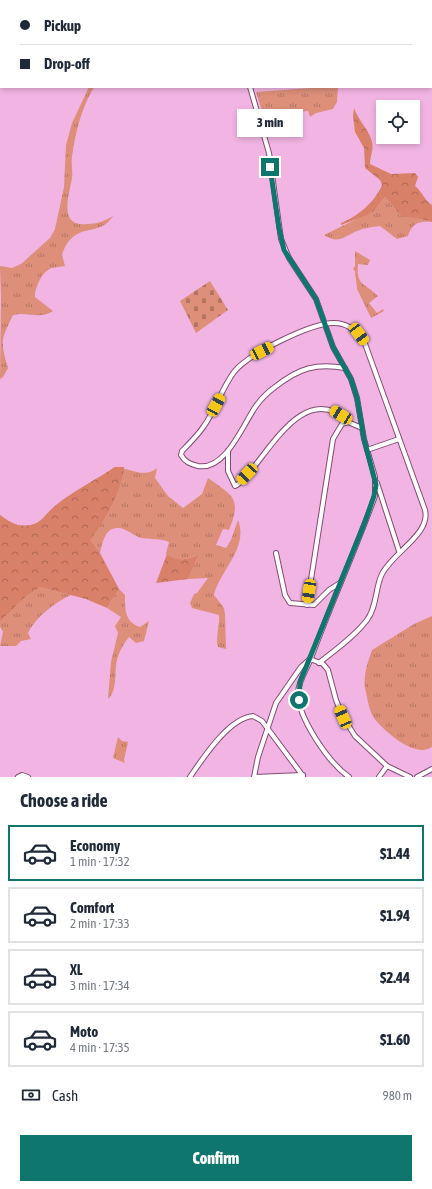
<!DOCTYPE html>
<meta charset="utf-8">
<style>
:root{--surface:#fff;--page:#f2f2f3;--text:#1f2937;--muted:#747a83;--line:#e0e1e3;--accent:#0f766e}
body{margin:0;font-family:"Asap Condensed",sans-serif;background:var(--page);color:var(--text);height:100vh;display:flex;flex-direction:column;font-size:15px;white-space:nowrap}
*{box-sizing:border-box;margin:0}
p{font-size:13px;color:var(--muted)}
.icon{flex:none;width:22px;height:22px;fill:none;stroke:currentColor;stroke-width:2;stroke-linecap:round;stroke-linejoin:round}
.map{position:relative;height:777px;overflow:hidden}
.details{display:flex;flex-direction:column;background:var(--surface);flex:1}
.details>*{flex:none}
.hud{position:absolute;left:0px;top:0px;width:432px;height:88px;box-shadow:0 2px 6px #0003;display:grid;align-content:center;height:88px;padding:0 20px;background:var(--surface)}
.fabs{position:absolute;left:376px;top:100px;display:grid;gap:8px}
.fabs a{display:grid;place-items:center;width:44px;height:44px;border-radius:0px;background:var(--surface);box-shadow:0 2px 6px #0003;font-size:20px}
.end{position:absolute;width:18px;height:18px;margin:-9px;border:5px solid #0f766e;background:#fff;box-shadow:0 0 0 2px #fff}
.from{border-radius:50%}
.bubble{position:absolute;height:28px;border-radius:0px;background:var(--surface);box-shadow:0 2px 6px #0003;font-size:13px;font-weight:800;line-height:28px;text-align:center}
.car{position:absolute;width:12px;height:24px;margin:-12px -6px;border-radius:5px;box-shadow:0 0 3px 1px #0007;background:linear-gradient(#f5c518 24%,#345 0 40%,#f5c518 0 76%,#345 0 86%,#f5c518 0)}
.hud b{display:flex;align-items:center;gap:14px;height:38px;font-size:15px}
.hud b+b{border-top:1px solid var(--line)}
.hud i{width:10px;height:10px;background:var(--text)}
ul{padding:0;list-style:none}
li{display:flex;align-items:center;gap:12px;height:56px;margin:0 8px 6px;padding:0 12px;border:2px solid var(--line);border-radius:0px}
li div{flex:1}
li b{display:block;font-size:15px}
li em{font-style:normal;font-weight:800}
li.active{border-color:var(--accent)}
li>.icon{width:36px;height:36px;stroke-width:1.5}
h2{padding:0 20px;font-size:18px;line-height:48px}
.pay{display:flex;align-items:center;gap:10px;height:44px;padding:0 20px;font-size:15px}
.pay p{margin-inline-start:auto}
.action{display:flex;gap:8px;margin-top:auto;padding:8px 20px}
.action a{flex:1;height:46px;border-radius:0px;background:var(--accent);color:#fff;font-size:16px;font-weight:800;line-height:46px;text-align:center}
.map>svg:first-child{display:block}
.grass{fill:url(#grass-tufts)}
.forest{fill:url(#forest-crowns)}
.cemetery{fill:url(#cemetery-stones)}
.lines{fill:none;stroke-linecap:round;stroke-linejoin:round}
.minor-casing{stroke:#814b75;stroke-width:6}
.minor{stroke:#fff;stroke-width:4}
.route{stroke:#0f766e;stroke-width:5}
</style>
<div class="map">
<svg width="432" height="777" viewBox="0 0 432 777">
<defs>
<pattern id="grass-tufts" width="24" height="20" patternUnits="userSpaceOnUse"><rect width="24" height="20" fill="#dd8f7a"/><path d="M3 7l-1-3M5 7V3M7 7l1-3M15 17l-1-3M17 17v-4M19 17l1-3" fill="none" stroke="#b47464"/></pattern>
<pattern id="forest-crowns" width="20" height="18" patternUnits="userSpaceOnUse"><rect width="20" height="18" fill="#d98069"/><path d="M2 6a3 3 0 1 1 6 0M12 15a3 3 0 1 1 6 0" fill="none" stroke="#b06856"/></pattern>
<pattern id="cemetery-stones" width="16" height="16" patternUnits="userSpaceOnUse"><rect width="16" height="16" fill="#dd8f7a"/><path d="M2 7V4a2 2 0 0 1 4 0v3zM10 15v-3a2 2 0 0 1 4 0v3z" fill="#b47464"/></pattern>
</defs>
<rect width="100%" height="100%" fill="#f2b5e3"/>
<!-- grass -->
<g class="grass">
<path d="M89,87h5c-12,20 -19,46 -22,70 -1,7 1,14 0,21 -3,18 -14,49 15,46 10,0 18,-3 26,-8 -14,23 -39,3 -51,39l3,11c-4,1 -9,1 -13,2 -10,3 -17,19 -17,29l18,14c-13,9 -26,0 -40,4 -12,25 -13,25 -5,53l-5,9 -3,2 1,-81 -1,-32 12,2 9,-4 29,-26 5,-9 9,-42 2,-42 6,-22z"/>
<path d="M324,87h14l-1,15 -4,7 -17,4 -6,4 -2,-6 -44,6 -8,-25z"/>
<path d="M385,197l16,19h9l20,6c-12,-1 -18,2 -22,14l-11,3 -17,-13c-7,1 -16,2 -23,5 -13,5 -18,14 -33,4l51,-25z"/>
<path d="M355,251l15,9 -2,5 -10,-1c-2,22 6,18 20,32l-9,7 8,10 6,-4 1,2 -13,7 -14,-29 -2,-18 -2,-2 2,-3z"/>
<path d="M115,467c15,1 30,12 42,1l-2,10 13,18 15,12 19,-14 6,-16c25,18 34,20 21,52l-6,-1 -7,16 10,3 5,-8 7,-20c11,28 -18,50 -24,75l10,13 1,6 1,35 -8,-2c-3,-9 2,-21 1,-32l-27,-7 -2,-5 4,-9 3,-1 11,-15 -20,1 11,-25c-11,6 -23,8 -33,0l-1,3 4,-15c-9,-4 -18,-2 -28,-4 -7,-2 -15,-10 -23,-10 -13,-1 -16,16 -18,25l-11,-13 -48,47 30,8c-16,7 -35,22 -43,38l3,6 -10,2 -5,5h-16l3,-14 -3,-5v-112c9,7 19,13 31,10 11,-2 16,-13 24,-19 18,-15 41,-26 60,-39z"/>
<path d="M119,589l6,6c0,15 0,27 15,32l9,-6 -5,20 -8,2 -7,-6c-5,6 -10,15 -12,23 -3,12 1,30 -9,39l3,-37 7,-29 -3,-7 6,-9 -14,-9z"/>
<path d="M432,616v131c-17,12 -48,-16 -58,-29 -5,-7 -7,-22 -9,-30 -2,-13 3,-26 7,-38l42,-26z"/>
<path d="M118,737l4,4 6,1 -4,18 1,3 -12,-5z"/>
</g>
<!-- forest -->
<g class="forest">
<path d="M354,108c4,12 16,23 18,34 2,8 -2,14 -2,22l21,10 24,-1 3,4 -3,9c7,5 9,14 17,19v17l-12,-3 -19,-3 -16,-19 -10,13 -8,5 -26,10v-2c16,-6 34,-21 41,-38l-2,-5 -15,-12 -1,-20 -9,-16 -2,-16z"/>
<path d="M115,467h9c-3,26 -19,53 -34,73l10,13 19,36 -12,19 -21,-9 -46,-12 -14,9 -26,25v-106c9,7 19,13 31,10 11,-2 16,-13 24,-19 18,-15 41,-26 60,-39z"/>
<path d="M167,554c9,8 22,6 32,0l-11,25 -32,4z"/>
</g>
<!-- cemetery -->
<path class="cemetery" d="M210,281l18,29 -32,23 -16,-32z"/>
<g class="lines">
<!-- minor casing -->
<g class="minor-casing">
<g id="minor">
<path d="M228,0v1"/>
<path d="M250,87l19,66 12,86 8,19 27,41 17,48 18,32 6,19 7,41 11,38v19c-20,55 -44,108 -64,162 -4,11 -12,22 -13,34 -1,25 31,71 51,85"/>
<path d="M367,450l32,-11"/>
<path d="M228,451v20l7,15c5,-2 9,-8 13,-12 24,-27 59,-93 100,-52"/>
<path d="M377,483l22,68"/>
<path d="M276,553l9,42 5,8 24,2 15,-15 11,-7"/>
<path d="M307,605l26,-166 9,-15 6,-2 14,6"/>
<path d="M319,663c16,-13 35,-26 48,-43 10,-13 8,-32 15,-46 11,-22 49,-40 43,-64l-61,-169c-7,-10 -17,-18 -30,-18 -23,0 -86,31 -100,49 -12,16 -18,37 -30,54 -6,9 -14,17 -22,25l-1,4c4,7 9,9 17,11 28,5 45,-42 58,-60 5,-7 12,-14 19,-19 24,-19 41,-24 70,-19"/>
<path d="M303,775l-49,2 4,-20 18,-54 25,-36 9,-8 13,5 5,6 8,30 7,17 12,19 32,30 23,11"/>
<path d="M18,777l4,-2 6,2"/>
<path d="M190,777c13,-19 39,-59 63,-61l9,5 41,55"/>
<path d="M379,777l8,-11"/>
<path d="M417,777l15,-8"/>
</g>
</g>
<!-- minor -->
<use href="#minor" class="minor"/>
</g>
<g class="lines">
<!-- route -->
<path class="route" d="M270,167l9,61 5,22 32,49 17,48 18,32 6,19 7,41 12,46 -2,11 -9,26 -65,160 -1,18"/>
</g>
</svg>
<div class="fabs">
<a><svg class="icon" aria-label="locate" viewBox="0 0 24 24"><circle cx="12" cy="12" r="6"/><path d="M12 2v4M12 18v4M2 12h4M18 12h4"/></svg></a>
</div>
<i class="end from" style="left:299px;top:700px"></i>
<i class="end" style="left:270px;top:167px"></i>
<div class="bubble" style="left:237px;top:109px;width:66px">3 min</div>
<i class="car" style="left:359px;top:334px;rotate:143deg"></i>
<i class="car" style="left:262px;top:351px;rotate:64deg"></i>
<i class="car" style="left:216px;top:405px;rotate:29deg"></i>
<i class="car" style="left:341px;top:415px;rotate:302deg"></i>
<i class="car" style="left:247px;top:474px;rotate:223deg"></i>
<i class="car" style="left:309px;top:591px;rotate:189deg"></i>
<i class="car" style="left:343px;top:717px;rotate:337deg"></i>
<div class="hud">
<b><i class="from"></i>Pickup</b>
<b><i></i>Drop-off</b>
</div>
</div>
<section class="details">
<h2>Choose a ride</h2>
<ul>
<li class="active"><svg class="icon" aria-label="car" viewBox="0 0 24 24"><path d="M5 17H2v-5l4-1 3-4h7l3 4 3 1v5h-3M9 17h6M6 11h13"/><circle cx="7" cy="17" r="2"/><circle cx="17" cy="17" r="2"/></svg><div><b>Economy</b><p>1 min · 17:32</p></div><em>$1.44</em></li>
<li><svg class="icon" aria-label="car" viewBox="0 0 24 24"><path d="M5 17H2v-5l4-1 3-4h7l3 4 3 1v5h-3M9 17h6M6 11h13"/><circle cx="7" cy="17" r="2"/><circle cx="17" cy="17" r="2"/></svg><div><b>Comfort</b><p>2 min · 17:33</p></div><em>$1.94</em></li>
<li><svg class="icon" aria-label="car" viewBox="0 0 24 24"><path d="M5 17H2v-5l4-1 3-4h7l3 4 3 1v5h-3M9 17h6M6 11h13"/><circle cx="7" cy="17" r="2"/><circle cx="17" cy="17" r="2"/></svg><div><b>XL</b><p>3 min · 17:34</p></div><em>$2.44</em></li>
<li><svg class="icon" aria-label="car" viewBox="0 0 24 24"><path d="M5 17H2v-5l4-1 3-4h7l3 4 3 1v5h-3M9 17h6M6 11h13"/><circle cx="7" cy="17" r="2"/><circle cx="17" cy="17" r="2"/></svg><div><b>Moto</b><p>4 min · 17:35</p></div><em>$1.60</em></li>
</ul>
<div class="pay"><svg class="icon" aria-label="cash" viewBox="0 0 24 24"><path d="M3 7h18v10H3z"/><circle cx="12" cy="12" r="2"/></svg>Cash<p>980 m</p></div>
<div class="action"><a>Confirm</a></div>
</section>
